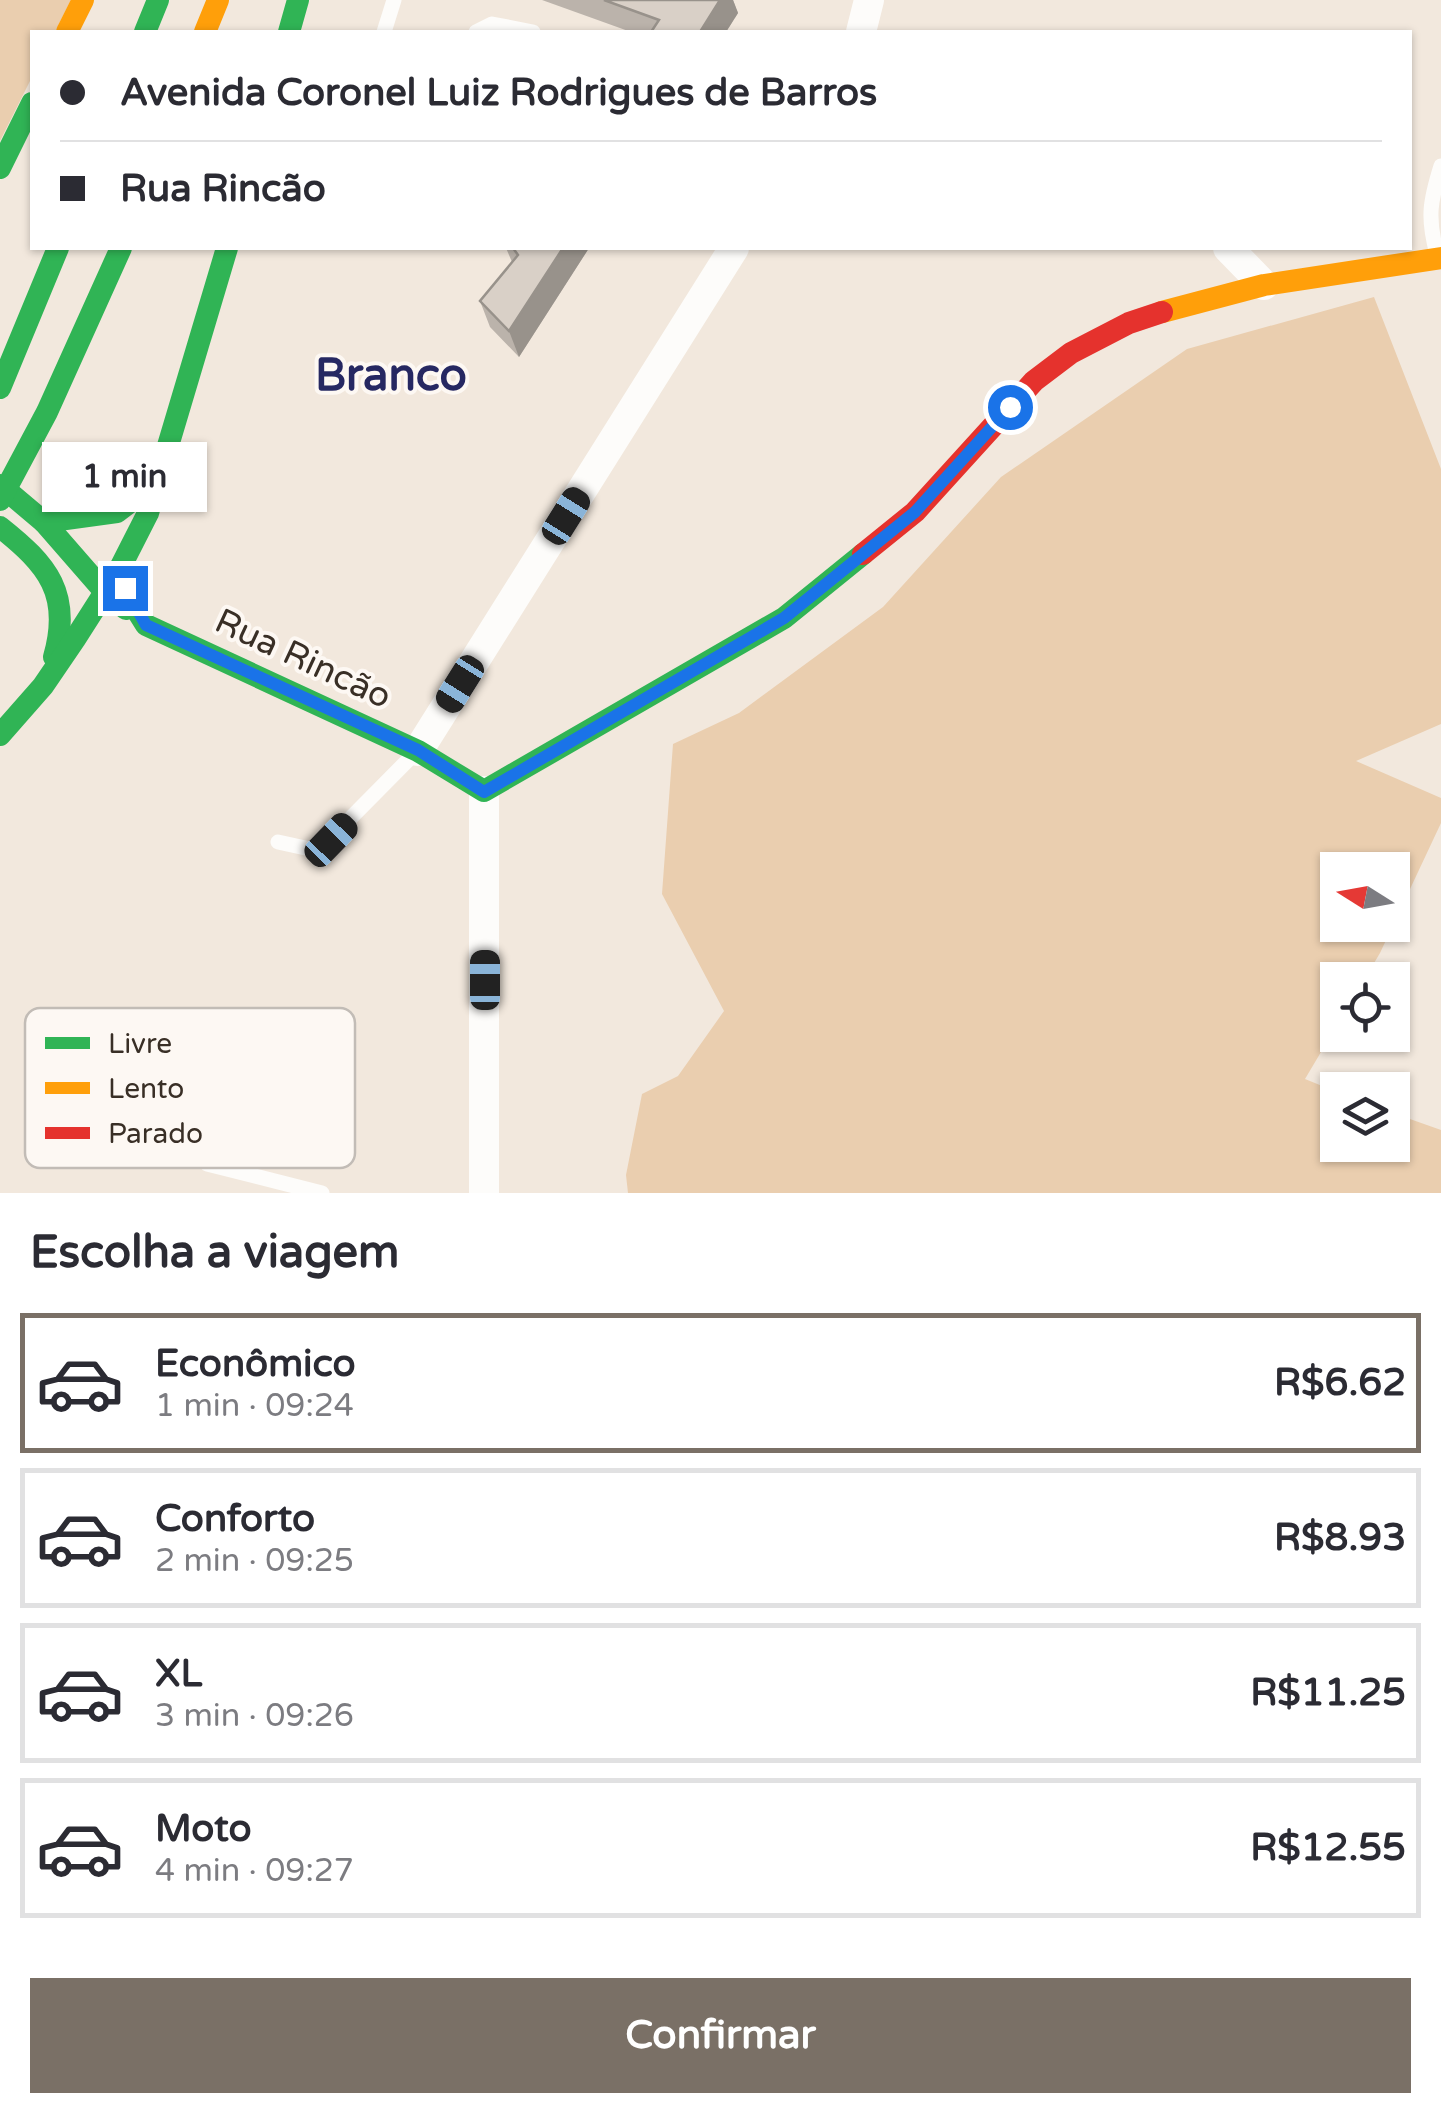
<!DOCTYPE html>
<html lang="pt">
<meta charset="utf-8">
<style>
:root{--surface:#fff;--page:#f2f2f3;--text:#2b2b33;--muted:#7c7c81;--line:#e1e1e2;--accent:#7a7066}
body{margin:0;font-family:"Varela Round",sans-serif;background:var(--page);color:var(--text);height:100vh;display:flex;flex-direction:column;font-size:38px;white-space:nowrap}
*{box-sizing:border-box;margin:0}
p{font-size:32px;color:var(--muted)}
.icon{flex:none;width:55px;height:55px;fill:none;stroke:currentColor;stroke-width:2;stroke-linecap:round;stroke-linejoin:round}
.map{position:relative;height:1193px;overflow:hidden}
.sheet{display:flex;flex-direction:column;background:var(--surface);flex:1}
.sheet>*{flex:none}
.top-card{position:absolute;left:30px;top:30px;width:1382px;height:220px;border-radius:0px;box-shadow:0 2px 8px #0004;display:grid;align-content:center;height:220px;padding:0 30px;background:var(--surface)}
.needle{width:65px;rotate:281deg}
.controls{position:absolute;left:1320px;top:852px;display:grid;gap:20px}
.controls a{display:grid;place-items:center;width:90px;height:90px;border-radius:0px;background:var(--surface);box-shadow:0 2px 8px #0004;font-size:50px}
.end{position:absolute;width:45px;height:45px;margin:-22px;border:12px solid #1a73e8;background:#fff;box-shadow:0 0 0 5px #fff}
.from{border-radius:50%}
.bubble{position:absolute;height:70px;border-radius:0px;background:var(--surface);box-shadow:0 2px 8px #0004;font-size:32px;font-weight:700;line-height:70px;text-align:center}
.car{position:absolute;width:30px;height:60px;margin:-30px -15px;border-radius:12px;box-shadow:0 0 8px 2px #0007;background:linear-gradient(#222 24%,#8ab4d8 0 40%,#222 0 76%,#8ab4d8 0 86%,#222 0)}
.top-card b{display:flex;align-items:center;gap:35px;height:95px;font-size:38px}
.top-card b+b{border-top:2px solid var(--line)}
.top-card i{width:25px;height:25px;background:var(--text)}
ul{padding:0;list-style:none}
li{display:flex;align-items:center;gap:30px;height:140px;margin:0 20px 15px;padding:0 10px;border:5px solid var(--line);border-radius:0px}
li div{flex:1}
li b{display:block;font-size:38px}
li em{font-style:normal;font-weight:700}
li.selected{border-color:var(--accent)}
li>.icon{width:90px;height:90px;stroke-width:1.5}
h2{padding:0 30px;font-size:45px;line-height:120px}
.action{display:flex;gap:20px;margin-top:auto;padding:20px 30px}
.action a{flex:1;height:115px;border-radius:0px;background:var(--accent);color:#fff;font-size:40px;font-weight:700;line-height:115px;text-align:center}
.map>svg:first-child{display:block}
.green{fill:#eaceaf;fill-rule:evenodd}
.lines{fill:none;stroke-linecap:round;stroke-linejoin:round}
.lane{stroke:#fdfcfa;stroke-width:15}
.street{stroke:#fdfcfa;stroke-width:30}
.fast{stroke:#30b455;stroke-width:22}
.slow{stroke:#ff9f0a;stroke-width:22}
.jam{stroke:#e5322d;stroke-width:22}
.wall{fill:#bbb3ab}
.shaded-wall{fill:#98928b}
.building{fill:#d9d0c7;stroke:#98928b;stroke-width:2.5}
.route{stroke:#1a73e8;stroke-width:12}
.labels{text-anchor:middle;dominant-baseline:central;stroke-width:8;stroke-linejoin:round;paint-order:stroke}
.street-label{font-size:35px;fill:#392f26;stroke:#fdf8f3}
.district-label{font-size:45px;font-weight:bold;fill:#262862;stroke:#fdf8f3}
.key{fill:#fdf8f3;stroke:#c2bcb6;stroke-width:2.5}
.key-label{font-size:28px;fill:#392f26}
</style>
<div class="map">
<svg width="1441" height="1193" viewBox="0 0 1441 1193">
<rect width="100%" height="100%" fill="#f2e8dd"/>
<!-- green -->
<g class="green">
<path d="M0,0h71l-16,32h-23v45l-32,64z"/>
<path d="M1374,297l67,172v255l-85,37 85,37v25l-61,130 -16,27h-26l-1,45 -32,54 32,13 1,53h54l1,-32 48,17v63h-813l-2,-18 16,-81 36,-18 46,-65 -62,-117 11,-150 66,-31 144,-106 118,-130 186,-128zM1338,870h54v55h-54z"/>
</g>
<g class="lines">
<!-- lane -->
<g class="lane">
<path d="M384,32l10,-32"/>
<path d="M476,32l16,-8 41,8"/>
<path d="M1437,254c-10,-36 -7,-53 4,-88"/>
<path d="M278,842l32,7 14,-4 90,-91"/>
<path d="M207,1164l115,29"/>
</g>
<!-- street -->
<g class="street">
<path d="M861,32l8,-32"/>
<path d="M1228,248l36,37"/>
<path d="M418,751l316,-503"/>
<path d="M484,791v402"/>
</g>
<!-- fast -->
<g class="fast">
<path d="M145,32l13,-32"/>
<path d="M289,32l9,-32"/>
<path d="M0,168l32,-65"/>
<path d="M0,388l58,-140"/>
<path d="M0,485l44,37 73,-10 42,-32"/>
<path d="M0,500l47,-88 74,-164"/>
<path d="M44,522l61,70 21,17"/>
<path d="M0,527c48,38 72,67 54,130"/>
<path d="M119,570l12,31 15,24 272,126 66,40 300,-173 79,-64"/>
<path d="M0,735l43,-49 32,-47 44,-69 29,-57 79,-265"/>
</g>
<!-- slow -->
<g class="slow">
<path d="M67,32l16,-32"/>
<path d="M205,32l13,-32"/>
<path d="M1162,312l102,-27 177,-27"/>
</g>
<!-- jam -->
<path class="jam" d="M863,554l52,-42 119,-131 37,-28 58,-30 33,-11"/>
</g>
<!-- wall -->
<g class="wall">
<path d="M542,0h191l5,13 -12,19h-95z"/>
<path d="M506,248h83l-70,109 -29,-30 -10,-26 32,-39z"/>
</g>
<!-- shaded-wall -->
<g class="shaded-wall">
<path d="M720,0h13l5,13 -12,19h-26z"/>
<path d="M563,248h26l-70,109 -10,-26z"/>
</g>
<!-- building -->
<g class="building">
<path d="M604,0h116l-20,32h-49l8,-12z"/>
<path d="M513,248h50l-54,83 -29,-30 38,-46z"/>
</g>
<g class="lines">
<!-- route -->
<path class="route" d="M125,588l21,37 272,125 66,42 300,-174 131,-106 95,-105"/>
</g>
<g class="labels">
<!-- street labels -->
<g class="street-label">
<text transform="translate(303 659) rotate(25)">Rua Rincão</text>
</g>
<!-- district labels -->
<g class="district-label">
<text x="391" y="376">Branco</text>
</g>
</g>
<!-- legend -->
<rect x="25" y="1008" width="330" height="160" rx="15" class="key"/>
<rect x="45" y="1037" width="45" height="12" fill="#30b455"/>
<rect x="45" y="1082" width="45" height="12" fill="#ff9f0a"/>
<rect x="45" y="1127" width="45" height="12" fill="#e5322d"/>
<g class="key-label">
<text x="108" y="1053">Livre</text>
<text x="108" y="1098">Lento</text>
<text x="108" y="1143">Parado</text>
</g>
</svg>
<div class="controls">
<a><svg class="needle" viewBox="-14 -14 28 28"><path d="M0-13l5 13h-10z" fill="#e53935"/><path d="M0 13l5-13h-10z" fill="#7c7c81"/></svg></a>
<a><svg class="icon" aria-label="locate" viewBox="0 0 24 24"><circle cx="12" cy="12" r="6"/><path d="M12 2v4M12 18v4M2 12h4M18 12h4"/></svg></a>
<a><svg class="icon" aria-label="layers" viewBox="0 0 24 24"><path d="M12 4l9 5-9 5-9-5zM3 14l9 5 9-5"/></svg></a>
</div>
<i class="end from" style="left:1010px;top:407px"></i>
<i class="end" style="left:125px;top:588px"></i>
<div class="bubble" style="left:42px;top:442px;width:165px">1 min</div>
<i class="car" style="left:566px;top:516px;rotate:32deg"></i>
<i class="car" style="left:460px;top:684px;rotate:212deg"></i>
<i class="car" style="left:331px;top:840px;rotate:44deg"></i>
<i class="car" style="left:485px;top:980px;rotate:0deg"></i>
<div class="top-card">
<b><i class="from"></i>Avenida Coronel Luiz Rodrigues de Barros</b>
<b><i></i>Rua Rincão</b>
</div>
</div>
<section class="sheet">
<h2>Escolha a viagem</h2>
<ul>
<li class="selected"><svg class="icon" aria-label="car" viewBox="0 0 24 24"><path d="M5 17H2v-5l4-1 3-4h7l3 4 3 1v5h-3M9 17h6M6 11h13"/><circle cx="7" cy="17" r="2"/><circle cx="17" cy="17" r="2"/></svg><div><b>Econômico</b><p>1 min · 09:24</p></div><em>R$6.62</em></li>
<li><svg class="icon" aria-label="car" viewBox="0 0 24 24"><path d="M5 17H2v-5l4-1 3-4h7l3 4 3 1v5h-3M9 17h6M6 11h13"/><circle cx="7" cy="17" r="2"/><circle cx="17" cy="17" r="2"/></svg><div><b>Conforto</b><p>2 min · 09:25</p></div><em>R$8.93</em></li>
<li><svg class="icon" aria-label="car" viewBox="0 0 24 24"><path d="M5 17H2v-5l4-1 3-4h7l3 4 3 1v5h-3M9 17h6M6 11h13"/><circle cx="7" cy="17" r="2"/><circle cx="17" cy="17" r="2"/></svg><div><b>XL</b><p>3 min · 09:26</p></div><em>R$11.25</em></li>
<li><svg class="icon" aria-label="car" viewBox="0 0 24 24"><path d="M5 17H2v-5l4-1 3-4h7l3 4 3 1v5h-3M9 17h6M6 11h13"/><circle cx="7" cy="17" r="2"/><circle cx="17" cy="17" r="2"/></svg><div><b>Moto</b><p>4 min · 09:27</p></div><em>R$12.55</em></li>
</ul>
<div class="action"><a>Confirmar</a></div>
</section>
